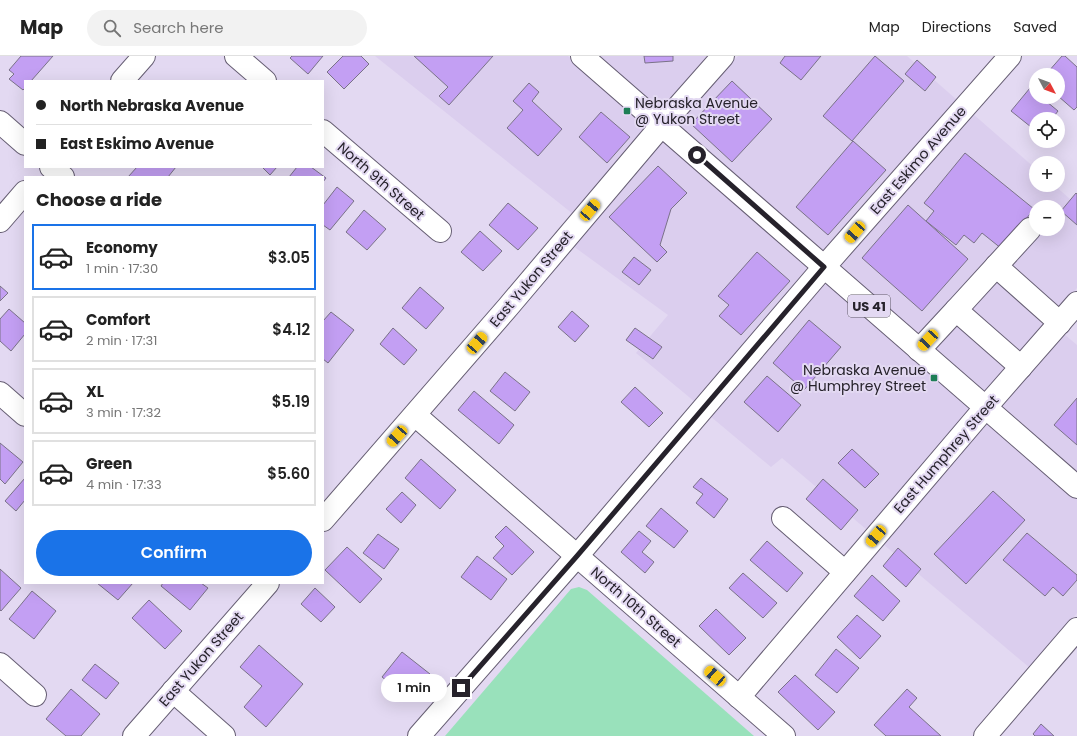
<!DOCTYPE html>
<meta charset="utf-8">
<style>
:root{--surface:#fff;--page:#f2f2f2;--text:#222;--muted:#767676;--line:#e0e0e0;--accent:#1a73e8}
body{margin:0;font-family:Poppins,sans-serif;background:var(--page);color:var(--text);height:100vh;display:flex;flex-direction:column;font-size:15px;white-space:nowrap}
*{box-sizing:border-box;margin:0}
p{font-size:13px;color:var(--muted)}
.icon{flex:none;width:22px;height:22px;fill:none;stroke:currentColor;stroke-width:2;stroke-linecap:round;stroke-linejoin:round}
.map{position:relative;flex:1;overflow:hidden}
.side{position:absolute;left:24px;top:120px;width:300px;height:408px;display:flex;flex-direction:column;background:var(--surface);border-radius:0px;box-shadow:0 4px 16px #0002}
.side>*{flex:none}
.hud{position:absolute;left:24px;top:24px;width:300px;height:88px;border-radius:0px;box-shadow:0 4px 16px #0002;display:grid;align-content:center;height:88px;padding:0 12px;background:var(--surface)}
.needle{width:26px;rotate:131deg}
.fabs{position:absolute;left:1029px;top:12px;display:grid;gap:8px}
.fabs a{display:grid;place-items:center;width:36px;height:36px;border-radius:50%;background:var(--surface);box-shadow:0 4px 16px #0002;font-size:20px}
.end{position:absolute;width:18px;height:18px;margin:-9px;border:5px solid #26222b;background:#fff;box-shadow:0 0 0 2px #fff}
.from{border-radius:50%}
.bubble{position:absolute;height:28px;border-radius:14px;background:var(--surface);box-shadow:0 4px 16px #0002;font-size:13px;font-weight:600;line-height:28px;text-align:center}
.car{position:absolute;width:12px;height:24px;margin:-12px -6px;border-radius:5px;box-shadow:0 0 3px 1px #0007;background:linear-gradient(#f5c518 24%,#345 0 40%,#f5c518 0 76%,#345 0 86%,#f5c518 0)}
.hud b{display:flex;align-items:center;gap:14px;height:38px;font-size:15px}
.hud b+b{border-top:1px solid var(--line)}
.hud i{width:10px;height:10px;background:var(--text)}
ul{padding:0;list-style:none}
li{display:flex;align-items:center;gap:12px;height:66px;margin:0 8px 6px;padding:0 4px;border:2px solid var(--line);border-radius:0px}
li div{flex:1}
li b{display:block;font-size:15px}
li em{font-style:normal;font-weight:600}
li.selected{border-color:var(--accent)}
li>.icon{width:36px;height:36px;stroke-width:1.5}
h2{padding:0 12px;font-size:18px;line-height:48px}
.primary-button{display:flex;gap:8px;margin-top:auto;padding:8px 12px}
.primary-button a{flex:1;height:46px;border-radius:24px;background:var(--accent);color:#fff;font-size:16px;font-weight:600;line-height:46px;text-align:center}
header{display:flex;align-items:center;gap:24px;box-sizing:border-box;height:56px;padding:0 20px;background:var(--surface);border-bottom:1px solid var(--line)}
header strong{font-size:19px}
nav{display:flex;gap:22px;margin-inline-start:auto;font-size:14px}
.search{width:280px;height:36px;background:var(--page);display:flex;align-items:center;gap:10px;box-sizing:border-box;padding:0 14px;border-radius:22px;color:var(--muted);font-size:15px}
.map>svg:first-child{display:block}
.built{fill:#dbceee;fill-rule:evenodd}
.green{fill:#99e1bb}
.building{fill:#c39ff3;stroke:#7a7288}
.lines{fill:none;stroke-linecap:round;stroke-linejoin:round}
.minor-casing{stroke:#665e73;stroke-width:24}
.major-casing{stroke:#665e73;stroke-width:24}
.minor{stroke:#fff;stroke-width:22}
.major{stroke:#fff;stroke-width:22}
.route{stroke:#26222b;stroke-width:5}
.poi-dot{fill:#1e7e56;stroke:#e3d9f2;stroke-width:1.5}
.labels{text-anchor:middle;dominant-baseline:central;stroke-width:4;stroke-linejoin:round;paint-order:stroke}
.shield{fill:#e3d9f2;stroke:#5f5967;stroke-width:1}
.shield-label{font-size:13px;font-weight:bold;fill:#26222b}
.poi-label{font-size:14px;fill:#26222b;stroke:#e3d9f2;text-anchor:start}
.street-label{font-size:14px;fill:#26222b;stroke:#e3d9f2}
</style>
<header>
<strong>Map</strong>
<div class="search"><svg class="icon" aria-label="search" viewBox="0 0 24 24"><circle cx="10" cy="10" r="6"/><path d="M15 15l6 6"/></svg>Search here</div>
<nav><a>Map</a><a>Directions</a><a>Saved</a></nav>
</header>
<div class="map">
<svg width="1077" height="680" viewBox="0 0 1077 680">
<rect width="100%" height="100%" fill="#e3d9f2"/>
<!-- built -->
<g class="built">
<path d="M375,0h193l80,69 -75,89z"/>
<path d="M596,0h114l-49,55z"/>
<path d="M738,0h169l50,44 -135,153 -146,-128z"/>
<path d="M973,58l63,55v16h18l23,20v83l-94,106 -145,-128zM1036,151h22v22h-22z"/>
<path d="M664,83l146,128 -115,135 -59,-49 32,-38 -95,-69z"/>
<path d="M826,224l145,128 -104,122 -85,-72 -11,9 -61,-51z"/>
<path d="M1064,278l13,11v130l-78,-67z"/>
<path d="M987,366l90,77v114l-47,55 -147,-124z"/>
</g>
<!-- green -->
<path class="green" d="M579,531l8,3 167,146h-309l126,-147z"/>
<!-- building -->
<g class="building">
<path d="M21,0h32l-22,25h-6v7l-2,2 -14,-11 5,-5 -5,-4z"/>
<path d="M292,0h31l-15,18 -18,-16z"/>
<path d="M343,0h18l8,8 -25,25 -17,-17z"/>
<path d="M414,0h79l-44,49 -10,-9 9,-9z"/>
<path d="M644,0h29v5l-28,2z"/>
<path d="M785,0h36l-20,24 -21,-17z"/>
<path d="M875,0l29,25 -52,60 -29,-25z"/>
<path d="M1062,0h3l12,11v40l-3,3 -16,-14 1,-14 -1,-7h-7l-3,-3z"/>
<path d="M917,4l19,17 -11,14 -20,-17z"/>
<path d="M732,25l40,38 -40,43 -41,-38z"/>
<path d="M529,27l10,9 -7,9 30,28 -24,27 -31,-28 16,-18 -10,-9z"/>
<path d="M1030,32l6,5v4h5l17,14 -6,8h-16v12l-25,-20z"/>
<path d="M601,56l29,25 -23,26 -28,-26z"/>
<path d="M853,85l33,29 -58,65 -32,-28z"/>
<path d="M965,97l69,56 -32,40 -20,-16 -8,10 -10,-8 -8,10 -30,-24 8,-10 -10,-8z"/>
<path d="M658,110l29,27 -16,16 -11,36 7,7 -10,10 -48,-45z"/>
<path d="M137,111h39l-8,10h-40z"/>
<path d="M262,111h15l-7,8z"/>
<path d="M297,111h14l15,11 -3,4v-5h-34z"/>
<path d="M337,131l17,14 -24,29 -7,-5v-20z"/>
<path d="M1076,137l1,1v31l-16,-14z"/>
<path d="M508,147l30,25 -20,22 -29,-25z"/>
<path d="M908,149l60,54 -46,52 -60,-53z"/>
<path d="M364,154l22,19 -19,21 -21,-18z"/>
<path d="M480,175l22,20 -19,20 -22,-19z"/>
<path d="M757,196l33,29 -49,54 -22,-19 10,-11 -11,-9z"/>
<path d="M634,201l17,13 -12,15 -17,-13z"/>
<path d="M0,230l8,7 -8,8z"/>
<path d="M420,231l24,21 -18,21 -24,-21z"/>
<path d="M9,253l16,14v11l-14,17 -11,-10v-22z"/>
<path d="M572,255l17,15 -14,16 -17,-15z"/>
<path d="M331,256l23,18 -26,33 -5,-4v-38z"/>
<path d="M809,264l32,27 -37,43 -31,-27z"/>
<path d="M393,272l24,22 -13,15 -24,-21z"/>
<path d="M635,272l27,19 -9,12 -27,-19z"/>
<path d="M505,316l25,20 -15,19 -25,-20z"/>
<path d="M767,320l34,29 -23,27 -34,-30z"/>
<path d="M635,331l28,26 -14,14 -28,-25z"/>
<path d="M474,335l40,34 -15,19 -41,-34z"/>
<path d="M1077,342v47l-23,-20z"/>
<path d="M0,387l23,19 -18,22 -5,-5z"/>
<path d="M852,393l27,25 -14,14 -27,-25z"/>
<path d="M421,403l35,31 -16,19 -35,-31z"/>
<path d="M25,422v22l-9,11 -11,-10z"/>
<path d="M701,422l27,21 -14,19 -18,-15 7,-9 -10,-7z"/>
<path d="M823,423l35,31 -17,20 -35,-31z"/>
<path d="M993,435l32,29 -59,64 -32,-30z"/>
<path d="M402,436l14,13 -15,18 -15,-14z"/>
<path d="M661,452l27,23 -14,17 -28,-22z"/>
<path d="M506,470l28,26 -22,23 -19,-17 11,-12 -9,-9z"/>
<path d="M639,475l12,10 -9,11 12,10 -9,11 -24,-21z"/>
<path d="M1027,477l50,42v5l-14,16 -10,-9 -8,9 -42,-36z"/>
<path d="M378,478l21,15 -15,20 -21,-16z"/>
<path d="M767,485l36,32 -16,19 -37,-32z"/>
<path d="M347,491l35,32 -22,24 -35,-33z"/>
<path d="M898,492l23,21 -15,18 -23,-21z"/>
<path d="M477,500l30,23 -16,21 -30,-23z"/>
<path d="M0,513l21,19 -20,23 -1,-1z"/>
<path d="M743,517l34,30 -14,15 -34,-30z"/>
<path d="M872,519l28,26 -17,20 -29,-25z"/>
<path d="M97,527h36l-15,17z"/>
<path d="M163,527h38l7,5 -18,22 -29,-24z"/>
<path d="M315,532l20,19 -14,15 -20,-18z"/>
<path d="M32,535l24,20 -22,28 -25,-20z"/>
<path d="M149,544l33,31 -17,18 -33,-31z"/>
<path d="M716,553l30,29 -17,17 -30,-29z"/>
<path d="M857,559l24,21 -21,23 -23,-22z"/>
<path d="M259,589l44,39 -37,43 -22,-20 18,-21 -22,-19z"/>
<path d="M836,593l23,19 -22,25 -22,-18z"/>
<path d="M402,596l28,22 -10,12 -9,-7 -10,13 -19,-15z"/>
<path d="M95,608l24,19 -13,16 -24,-19z"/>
<path d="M795,619l40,37 -17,18 -40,-38z"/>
<path d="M71,633l29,25 -19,22h-15l-20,-17z"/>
<path d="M907,633l10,9 -8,9 32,29h-55l-12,-11z"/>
<path d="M1041,668l13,12h-19l-2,-2z"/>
</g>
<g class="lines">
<!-- minor casing -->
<g class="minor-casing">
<g id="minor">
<path d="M236,0l29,25"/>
<path d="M122,25l22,-25"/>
<path d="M0,66l25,22"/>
<path d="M323,75l117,100"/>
<path d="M51,111l12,10"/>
<path d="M0,165l25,-29"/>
<path d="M996,210l64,57"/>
<path d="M956,254l74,-81"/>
<path d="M919,294l37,-40 65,57"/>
<path d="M0,337l25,22"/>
<path d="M415,359l369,321"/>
<path d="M783,462l62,54"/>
<path d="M323,464l185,-213 154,-182 61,-69"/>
<path d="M0,608l35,31"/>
<path d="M173,635l51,45"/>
<path d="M739,641l246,-289 92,-105"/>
<path d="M134,680l134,-153"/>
<path d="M419,680l158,-180 247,-289 186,-211"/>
<path d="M985,680l92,-107"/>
</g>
</g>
<!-- major casing -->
<g class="major-casing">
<path id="major" d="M582,0l495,431"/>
</g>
<!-- minor -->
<use href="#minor" class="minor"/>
<!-- major -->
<use href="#major" class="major"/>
</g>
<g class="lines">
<!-- route -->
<path class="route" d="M461,632l116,-132 247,-289 -127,-112"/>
</g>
<!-- markers -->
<g class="poi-dot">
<rect x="623" y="51" width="8" height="8" rx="2"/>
<rect x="930" y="318" width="8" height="8" rx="2"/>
</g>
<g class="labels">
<!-- shield labels -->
<rect class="shield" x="848" y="239" width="42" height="22" rx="3"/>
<g class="shield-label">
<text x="869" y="250">US 41</text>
</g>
<!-- poi labels -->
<g class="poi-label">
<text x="635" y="47">Nebraska Avenue<tspan x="635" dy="16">@ Yukon Street</tspan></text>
<text x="926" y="314" text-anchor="end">Nebraska Avenue<tspan x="926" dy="16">@ Humphrey Street</tspan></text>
</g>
<!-- street labels -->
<g class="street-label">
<text transform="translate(918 104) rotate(-49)">East Eskimo Avenue</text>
<text transform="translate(381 125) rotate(41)">North 9th Street</text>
<text transform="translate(531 223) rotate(-50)">East Yukon Street</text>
<text transform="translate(946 398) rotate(-49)">East Humphrey Street</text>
<text transform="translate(636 551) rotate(41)">North 10th Street</text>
<text transform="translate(201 603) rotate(-49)">East Yukon Street</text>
</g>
</g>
</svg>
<div class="fabs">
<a><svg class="needle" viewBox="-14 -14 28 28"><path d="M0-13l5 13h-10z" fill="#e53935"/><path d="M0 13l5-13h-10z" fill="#767676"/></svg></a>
<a><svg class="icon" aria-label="locate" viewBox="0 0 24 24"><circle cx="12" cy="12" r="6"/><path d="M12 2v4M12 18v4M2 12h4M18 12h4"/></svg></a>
<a>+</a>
<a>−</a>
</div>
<i class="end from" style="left:697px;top:99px"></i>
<i class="end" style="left:461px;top:632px"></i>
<div class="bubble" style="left:381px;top:618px;width:66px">1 min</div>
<i class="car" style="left:590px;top:154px;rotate:40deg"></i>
<i class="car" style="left:855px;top:176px;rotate:221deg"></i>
<i class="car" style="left:928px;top:284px;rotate:223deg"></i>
<i class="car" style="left:477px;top:287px;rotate:41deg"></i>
<i class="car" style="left:397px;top:380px;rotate:222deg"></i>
<i class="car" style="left:876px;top:480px;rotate:220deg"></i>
<i class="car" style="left:715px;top:620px;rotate:311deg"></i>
<div class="hud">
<b><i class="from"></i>North Nebraska Avenue</b>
<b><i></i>East Eskimo Avenue</b>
</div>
<section class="side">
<h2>Choose a ride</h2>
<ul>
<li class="selected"><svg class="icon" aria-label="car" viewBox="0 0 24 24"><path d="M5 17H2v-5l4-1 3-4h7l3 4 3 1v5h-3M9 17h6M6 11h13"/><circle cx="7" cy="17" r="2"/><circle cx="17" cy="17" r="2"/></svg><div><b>Economy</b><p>1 min · 17:30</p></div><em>$3.05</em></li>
<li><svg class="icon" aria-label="car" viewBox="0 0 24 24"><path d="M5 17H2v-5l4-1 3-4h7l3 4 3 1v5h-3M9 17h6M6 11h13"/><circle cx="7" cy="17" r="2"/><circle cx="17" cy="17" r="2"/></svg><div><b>Comfort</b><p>2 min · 17:31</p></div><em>$4.12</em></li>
<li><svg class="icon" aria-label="car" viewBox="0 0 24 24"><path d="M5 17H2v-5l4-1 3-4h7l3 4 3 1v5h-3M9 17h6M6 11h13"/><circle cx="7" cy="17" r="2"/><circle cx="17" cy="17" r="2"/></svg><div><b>XL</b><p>3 min · 17:32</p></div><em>$5.19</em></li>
<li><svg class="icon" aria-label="car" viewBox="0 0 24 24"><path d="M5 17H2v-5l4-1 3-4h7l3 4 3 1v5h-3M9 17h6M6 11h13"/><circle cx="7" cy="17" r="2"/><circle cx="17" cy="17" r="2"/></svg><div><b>Green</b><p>4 min · 17:33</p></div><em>$5.60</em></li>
</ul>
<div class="primary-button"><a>Confirm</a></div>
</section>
</div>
